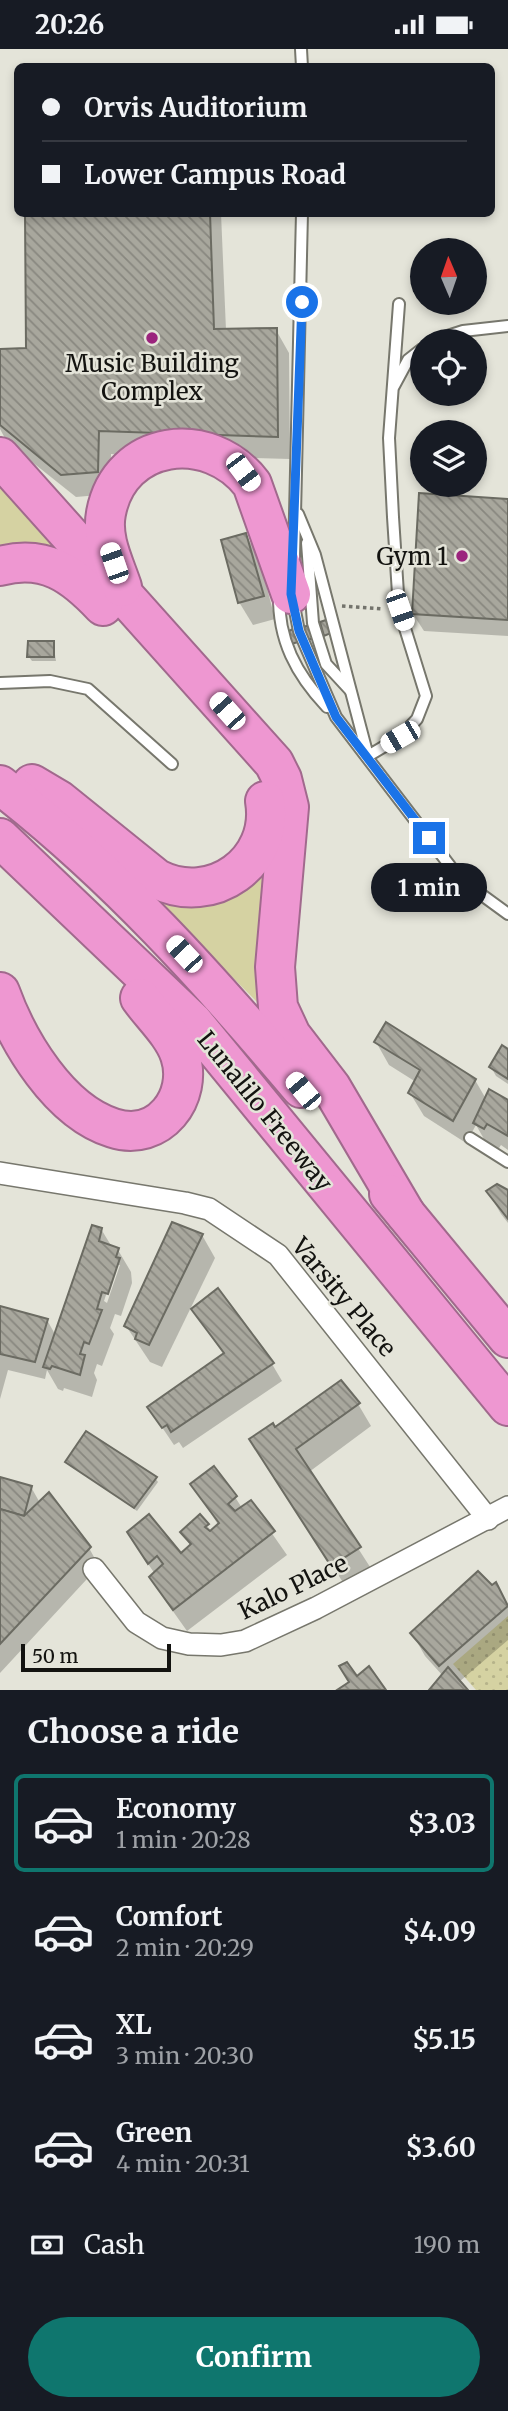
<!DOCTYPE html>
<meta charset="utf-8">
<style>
:root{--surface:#171b24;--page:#242831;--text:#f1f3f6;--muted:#9ea1a6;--line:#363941;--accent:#0f766e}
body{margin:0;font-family:Merriweather,serif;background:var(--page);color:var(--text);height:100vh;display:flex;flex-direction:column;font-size:26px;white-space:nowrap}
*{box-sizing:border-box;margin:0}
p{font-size:23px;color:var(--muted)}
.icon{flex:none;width:38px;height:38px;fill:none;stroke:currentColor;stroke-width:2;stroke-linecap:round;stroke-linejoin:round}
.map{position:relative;height:1641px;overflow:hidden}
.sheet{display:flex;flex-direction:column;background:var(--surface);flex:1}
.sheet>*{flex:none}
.guide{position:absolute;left:14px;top:14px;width:481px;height:154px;border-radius:10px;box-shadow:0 4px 10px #0003;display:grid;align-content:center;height:154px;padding:0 28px;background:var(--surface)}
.needle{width:46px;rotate:358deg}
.fabs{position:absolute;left:410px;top:189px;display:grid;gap:14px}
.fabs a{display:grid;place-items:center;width:77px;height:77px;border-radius:50%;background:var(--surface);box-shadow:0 4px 10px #0003;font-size:35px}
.scale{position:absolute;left:21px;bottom:18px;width:150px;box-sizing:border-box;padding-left:7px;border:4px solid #131310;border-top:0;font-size:19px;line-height:24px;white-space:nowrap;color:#131310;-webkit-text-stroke:5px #e4e4d9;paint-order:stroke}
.end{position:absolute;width:32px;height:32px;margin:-16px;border:9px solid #1a73e8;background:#fff;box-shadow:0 0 0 4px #fff}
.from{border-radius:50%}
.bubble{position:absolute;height:49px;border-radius:24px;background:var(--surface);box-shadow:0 4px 10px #0003;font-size:23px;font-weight:700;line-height:49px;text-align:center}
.car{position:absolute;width:21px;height:42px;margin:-21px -10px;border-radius:9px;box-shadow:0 0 5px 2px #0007;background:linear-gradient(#fff 24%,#345 0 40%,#fff 0 76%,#345 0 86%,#fff 0)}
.guide b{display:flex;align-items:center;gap:24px;height:66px;font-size:26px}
.guide b+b{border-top:2px solid var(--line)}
.guide i{width:18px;height:18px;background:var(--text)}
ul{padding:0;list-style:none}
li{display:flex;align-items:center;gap:21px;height:98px;margin:0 14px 10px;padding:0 14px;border:4px solid transparent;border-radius:10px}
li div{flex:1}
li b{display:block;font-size:26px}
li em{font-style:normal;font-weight:700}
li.selected{border-color:var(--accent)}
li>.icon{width:63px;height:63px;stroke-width:1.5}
h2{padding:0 28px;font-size:32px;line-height:84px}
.pay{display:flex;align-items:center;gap:18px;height:77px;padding:0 28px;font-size:26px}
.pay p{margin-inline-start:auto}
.action{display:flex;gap:14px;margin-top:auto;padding:14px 28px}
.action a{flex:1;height:80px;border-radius:42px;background:var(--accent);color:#fff;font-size:28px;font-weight:700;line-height:80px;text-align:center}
.status{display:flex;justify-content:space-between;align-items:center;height:49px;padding:0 35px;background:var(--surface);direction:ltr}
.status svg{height:19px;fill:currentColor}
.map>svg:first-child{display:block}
.grass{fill:#d5d2a2}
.park{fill:url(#park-dots)}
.shadow{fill:#0003;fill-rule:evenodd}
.building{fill:url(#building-back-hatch);stroke:#6b6b62;stroke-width:2}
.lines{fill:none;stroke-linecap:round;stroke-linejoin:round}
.service-casing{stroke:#77776d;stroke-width:14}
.minor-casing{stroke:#77776d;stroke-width:24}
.motorway-casing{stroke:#a1698d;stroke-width:42}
.path{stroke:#73736c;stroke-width:3.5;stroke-dasharray:3.5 3.5;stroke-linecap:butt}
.service{stroke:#fff;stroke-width:10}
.minor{stroke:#fff;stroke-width:21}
.motorway{stroke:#ee97d1;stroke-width:38}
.route{stroke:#1a73e8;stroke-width:9}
.poi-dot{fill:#9b247d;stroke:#e4e4d9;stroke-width:2.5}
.labels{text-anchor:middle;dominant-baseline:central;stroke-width:5;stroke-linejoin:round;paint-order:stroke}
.poi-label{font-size:24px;fill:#131310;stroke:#e4e4d9}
.street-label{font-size:24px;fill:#131310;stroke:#e4e4d9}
</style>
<div class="status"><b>20:26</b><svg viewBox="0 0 49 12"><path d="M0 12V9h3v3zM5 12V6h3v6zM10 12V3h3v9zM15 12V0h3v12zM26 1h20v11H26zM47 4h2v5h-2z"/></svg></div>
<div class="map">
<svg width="508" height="1641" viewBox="0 0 508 1641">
<defs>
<pattern id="park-dots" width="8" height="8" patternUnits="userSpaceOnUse" patternTransform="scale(1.75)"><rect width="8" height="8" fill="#d5d2a2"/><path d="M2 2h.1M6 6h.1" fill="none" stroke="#b6b38a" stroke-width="1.8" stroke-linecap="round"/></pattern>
<pattern id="building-back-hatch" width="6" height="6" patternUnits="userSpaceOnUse" patternTransform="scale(1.75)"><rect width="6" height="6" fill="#a8a79d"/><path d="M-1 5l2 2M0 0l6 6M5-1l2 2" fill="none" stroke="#88877f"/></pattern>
</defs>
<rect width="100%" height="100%" fill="#e4e4d9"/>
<!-- grass -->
<path class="grass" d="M0,428l269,295 -5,237 -141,-142 12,5 97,14 35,-108 -186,-204 -81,-17z"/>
<!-- park -->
<path class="park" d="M508,1567v74h-32l-23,-26z"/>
<!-- shadow -->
<g class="shadow">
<path d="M27,164h194l5,117h50l13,23 1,106 -179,-5 -1,40 -34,3 -69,-55 -7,-13v-78l28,-1z"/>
<path d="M508,451v136l-84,-5 -11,-17z"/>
<path d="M246,486l13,22 16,62 -22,6 -14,-23z"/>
<path d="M53,593l3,19h-24l-3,-4z"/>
<path d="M376,993l99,38 11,19 22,3v48l-7,-5 -4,6 -9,-5 -12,-21 -10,18 -42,-27 -14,-23 6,-11 -27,-17z"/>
<path d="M508,1002v33l-12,-8 -5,-9z"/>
<path d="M488,1143h20v31l-7,-9z"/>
<path d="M101,1180l11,18 6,3 13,22 1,11 -11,33 -6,-2 -5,14 4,6 -12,32 -5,-2 -3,9 3,7 -5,17 -28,-9 -1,3 -5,-2 -11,-19 -2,9 -37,-9 -8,29v-92l47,13 9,16zM116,1216h4l-13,38 -3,-2z"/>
<path d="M202,1186l13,23 -53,109 -12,-5 -24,-36z"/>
<path d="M193,1261l79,54 10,17 -99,67 -4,-6 -5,3 -25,-37 75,-53z"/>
<path d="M358,1355l13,22 -62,46 63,98 -26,17 -81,-125 10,-33z"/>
<path d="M67,1413l88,16 3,4 -21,29z"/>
<path d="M0,1430l31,8 9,16 49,45 10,18 -99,107z"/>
<path d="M192,1436l43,12 7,11 8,-6 37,53 -100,76 -22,-31 -13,-23 3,-3 -13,-19 38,1 11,-9 -9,-15 18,-15 12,15 7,-6z"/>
<path d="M495,1536l13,21v34l-49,42 6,8h-34l12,-14 -18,-20 -13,-23z"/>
</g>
<!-- building -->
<g class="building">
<path d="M25,164h185l4,116 63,-1 1,109 -179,-6 -1,41 -37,3 -61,-50v-76l26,-1z"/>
<path d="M419,444l89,6v121l-96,-6z"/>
<path d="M246,484l18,63 -26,7 -17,-63z"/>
<path d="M326,571l5,13 -7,3 -4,-14z"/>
<path d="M310,576l4,13 -7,2 -4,-13z"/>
<path d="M293,580l5,13 -7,2 -4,-12z"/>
<path d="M28,592h26v16h-27z"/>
<path d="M386,973l90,57 -23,42 -45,-28 12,-23 -46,-28z"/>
<path d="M502,996l6,4v30l-19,-12z"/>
<path d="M489,1040l19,11v36l-21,-12 -3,5 -11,-6z"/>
<path d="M497,1135l11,6v29l-22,-28z"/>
<path d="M172,1173l31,12 -54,111 -14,-6 2,-6 -13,-7z"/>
<path d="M92,1176l10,3 -3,13 20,7 -3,9 4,1 -12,36 -6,-2 -5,17 5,1 -13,34 -5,-2 -4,12 5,1 -5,20 -28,-9 -2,3 -7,-2z"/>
<path d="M218,1239l56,75 -103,69 -4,-7 -5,3 -15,-21 77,-54 -33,-44z"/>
<path d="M0,1257l48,13 -13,43 -35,-8z"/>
<path d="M341,1331l19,23 -64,46 65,98 -30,19 -82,-127 24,-16 2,4z"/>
<path d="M86,1382l71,46 -23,31 -69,-46z"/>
<path d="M214,1417l23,30 -9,8 7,7 16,-11 24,31 -102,79 -24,-33 14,-13 -6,-8 -9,8 -21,-32 22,-18 32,39 10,-9 -11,-12 20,-18 9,10 -4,3 5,4 9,-8 -29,-39z"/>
<path d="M0,1428l32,9 -8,30 -24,-7z"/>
<path d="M49,1443l42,55 -91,97v-135l24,7z"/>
<path d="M478,1522l14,14 4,-3 12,24 -69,60 -29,-33z"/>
<path d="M347,1613l10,14 12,-10 17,24h-49l12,-8 -10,-16z"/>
<path d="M448,1618l20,23h-39z"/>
</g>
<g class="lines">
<!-- service casing -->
<g class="service-casing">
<g id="service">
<path d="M301,0l1,18"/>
<path d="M432,292l31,-10 45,-5"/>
<path d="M394,337l14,-26 14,-11"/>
<path d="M298,465l17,41 53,201 32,-19 17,-18 9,-23 -27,-87 -6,-92 -4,-79 10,-134"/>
<path d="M307,494l6,80 13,41 24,26"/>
<path d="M294,508l8,-344"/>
<path d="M279,545c-1,46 17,80 48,113"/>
<path d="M293,552l6,30 37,86 124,162 48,35"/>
<path d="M0,634l50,-2 38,8 84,75"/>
<path d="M470,1089l38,24"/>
</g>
</g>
<!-- minor casing -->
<g class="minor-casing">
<g id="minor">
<path d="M0,1124l185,30 24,6 69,46 210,264"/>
<path d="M94,1520l42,53 26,16 27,6 32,1 24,-4 71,-33 192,-101"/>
</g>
</g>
<!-- motorway casing -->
<g class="motorway-casing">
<g id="motorway">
<path d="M0,408l274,306 8,16 7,28 -14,160 3,40 13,28 40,52 74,126"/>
<path d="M0,517c45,-12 73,8 103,40"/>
<path d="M122,538c-8,-24 -21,-48 -16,-74 14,-74 103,-85 146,-29l39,110"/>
<path d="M32,735l27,16 98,79c55,28 118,-17 108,-78"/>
<path d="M0,736c114,88 209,194 301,303"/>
<path d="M0,789l193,184 315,384"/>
<path d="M0,943c18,50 59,119 113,136 46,15 81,-31 67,-73 -7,-21 -27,-39 -40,-57"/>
<path d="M389,1145l119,144"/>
</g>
</g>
<!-- path -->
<path class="path" d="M342,557l41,3"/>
<!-- service -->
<use href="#service" class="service"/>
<!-- minor -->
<use href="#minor" class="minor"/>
<!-- motorway -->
<use href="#motorway" class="motorway"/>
</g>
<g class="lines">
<!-- route -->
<path class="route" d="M302,253l-11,292 8,37 37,86 93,121"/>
</g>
<!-- markers -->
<g class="poi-dot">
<circle cx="152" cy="289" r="7"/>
<circle cx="462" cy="507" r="7"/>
</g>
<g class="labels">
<!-- poi labels -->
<g class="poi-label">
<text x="152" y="314">Music Building<tspan x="152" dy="28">Complex</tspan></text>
<text x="448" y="507" text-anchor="end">Gym 1</text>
</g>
<!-- street labels -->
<g class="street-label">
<text transform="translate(265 1062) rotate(51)">Lunalilo Freeway</text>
<text transform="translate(344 1248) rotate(50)">Varsity Place</text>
<text transform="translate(293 1538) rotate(-26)">Kalo Place</text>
</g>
</g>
</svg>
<div class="fabs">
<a><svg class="needle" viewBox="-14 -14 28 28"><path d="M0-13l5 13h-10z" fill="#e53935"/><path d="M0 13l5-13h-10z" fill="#9ea1a6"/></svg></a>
<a><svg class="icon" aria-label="locate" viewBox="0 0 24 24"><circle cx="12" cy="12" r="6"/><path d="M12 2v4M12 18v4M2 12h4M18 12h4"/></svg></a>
<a><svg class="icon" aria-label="layers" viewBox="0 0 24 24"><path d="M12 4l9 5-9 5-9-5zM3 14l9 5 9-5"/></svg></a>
</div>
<div class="scale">50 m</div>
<i class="end from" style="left:302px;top:253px"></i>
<i class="end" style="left:429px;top:789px"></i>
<div class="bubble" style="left:371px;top:814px;width:116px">1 min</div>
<i class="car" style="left:243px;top:423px;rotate:143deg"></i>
<i class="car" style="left:114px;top:514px;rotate:341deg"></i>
<i class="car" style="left:400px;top:561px;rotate:161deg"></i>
<i class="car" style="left:227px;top:662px;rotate:318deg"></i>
<i class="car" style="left:400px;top:688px;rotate:240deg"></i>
<i class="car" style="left:184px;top:905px;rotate:317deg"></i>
<i class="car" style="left:303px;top:1042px;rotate:320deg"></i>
<div class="guide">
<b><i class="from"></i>Orvis Auditorium</b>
<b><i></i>Lower Campus Road</b>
</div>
</div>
<section class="sheet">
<h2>Choose a ride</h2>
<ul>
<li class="selected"><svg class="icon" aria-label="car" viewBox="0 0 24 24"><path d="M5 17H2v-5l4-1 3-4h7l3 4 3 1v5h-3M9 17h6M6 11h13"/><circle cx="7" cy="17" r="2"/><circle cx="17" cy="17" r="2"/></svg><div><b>Economy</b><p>1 min · 20:28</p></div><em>$3.03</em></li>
<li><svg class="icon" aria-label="car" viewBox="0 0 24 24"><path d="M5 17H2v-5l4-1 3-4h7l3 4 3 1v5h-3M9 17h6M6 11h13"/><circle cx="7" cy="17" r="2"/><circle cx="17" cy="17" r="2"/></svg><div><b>Comfort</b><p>2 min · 20:29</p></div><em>$4.09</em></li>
<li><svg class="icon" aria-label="car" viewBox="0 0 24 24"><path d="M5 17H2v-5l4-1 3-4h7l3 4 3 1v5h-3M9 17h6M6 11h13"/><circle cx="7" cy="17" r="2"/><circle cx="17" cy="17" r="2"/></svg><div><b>XL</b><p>3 min · 20:30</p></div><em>$5.15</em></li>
<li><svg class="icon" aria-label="car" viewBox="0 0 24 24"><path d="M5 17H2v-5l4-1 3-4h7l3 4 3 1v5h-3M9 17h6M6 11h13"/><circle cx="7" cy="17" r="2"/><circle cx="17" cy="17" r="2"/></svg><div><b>Green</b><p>4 min · 20:31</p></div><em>$3.60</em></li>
</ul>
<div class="pay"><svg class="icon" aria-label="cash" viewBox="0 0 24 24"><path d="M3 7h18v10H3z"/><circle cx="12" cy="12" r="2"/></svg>Cash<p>190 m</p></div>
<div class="action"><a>Confirm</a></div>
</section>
